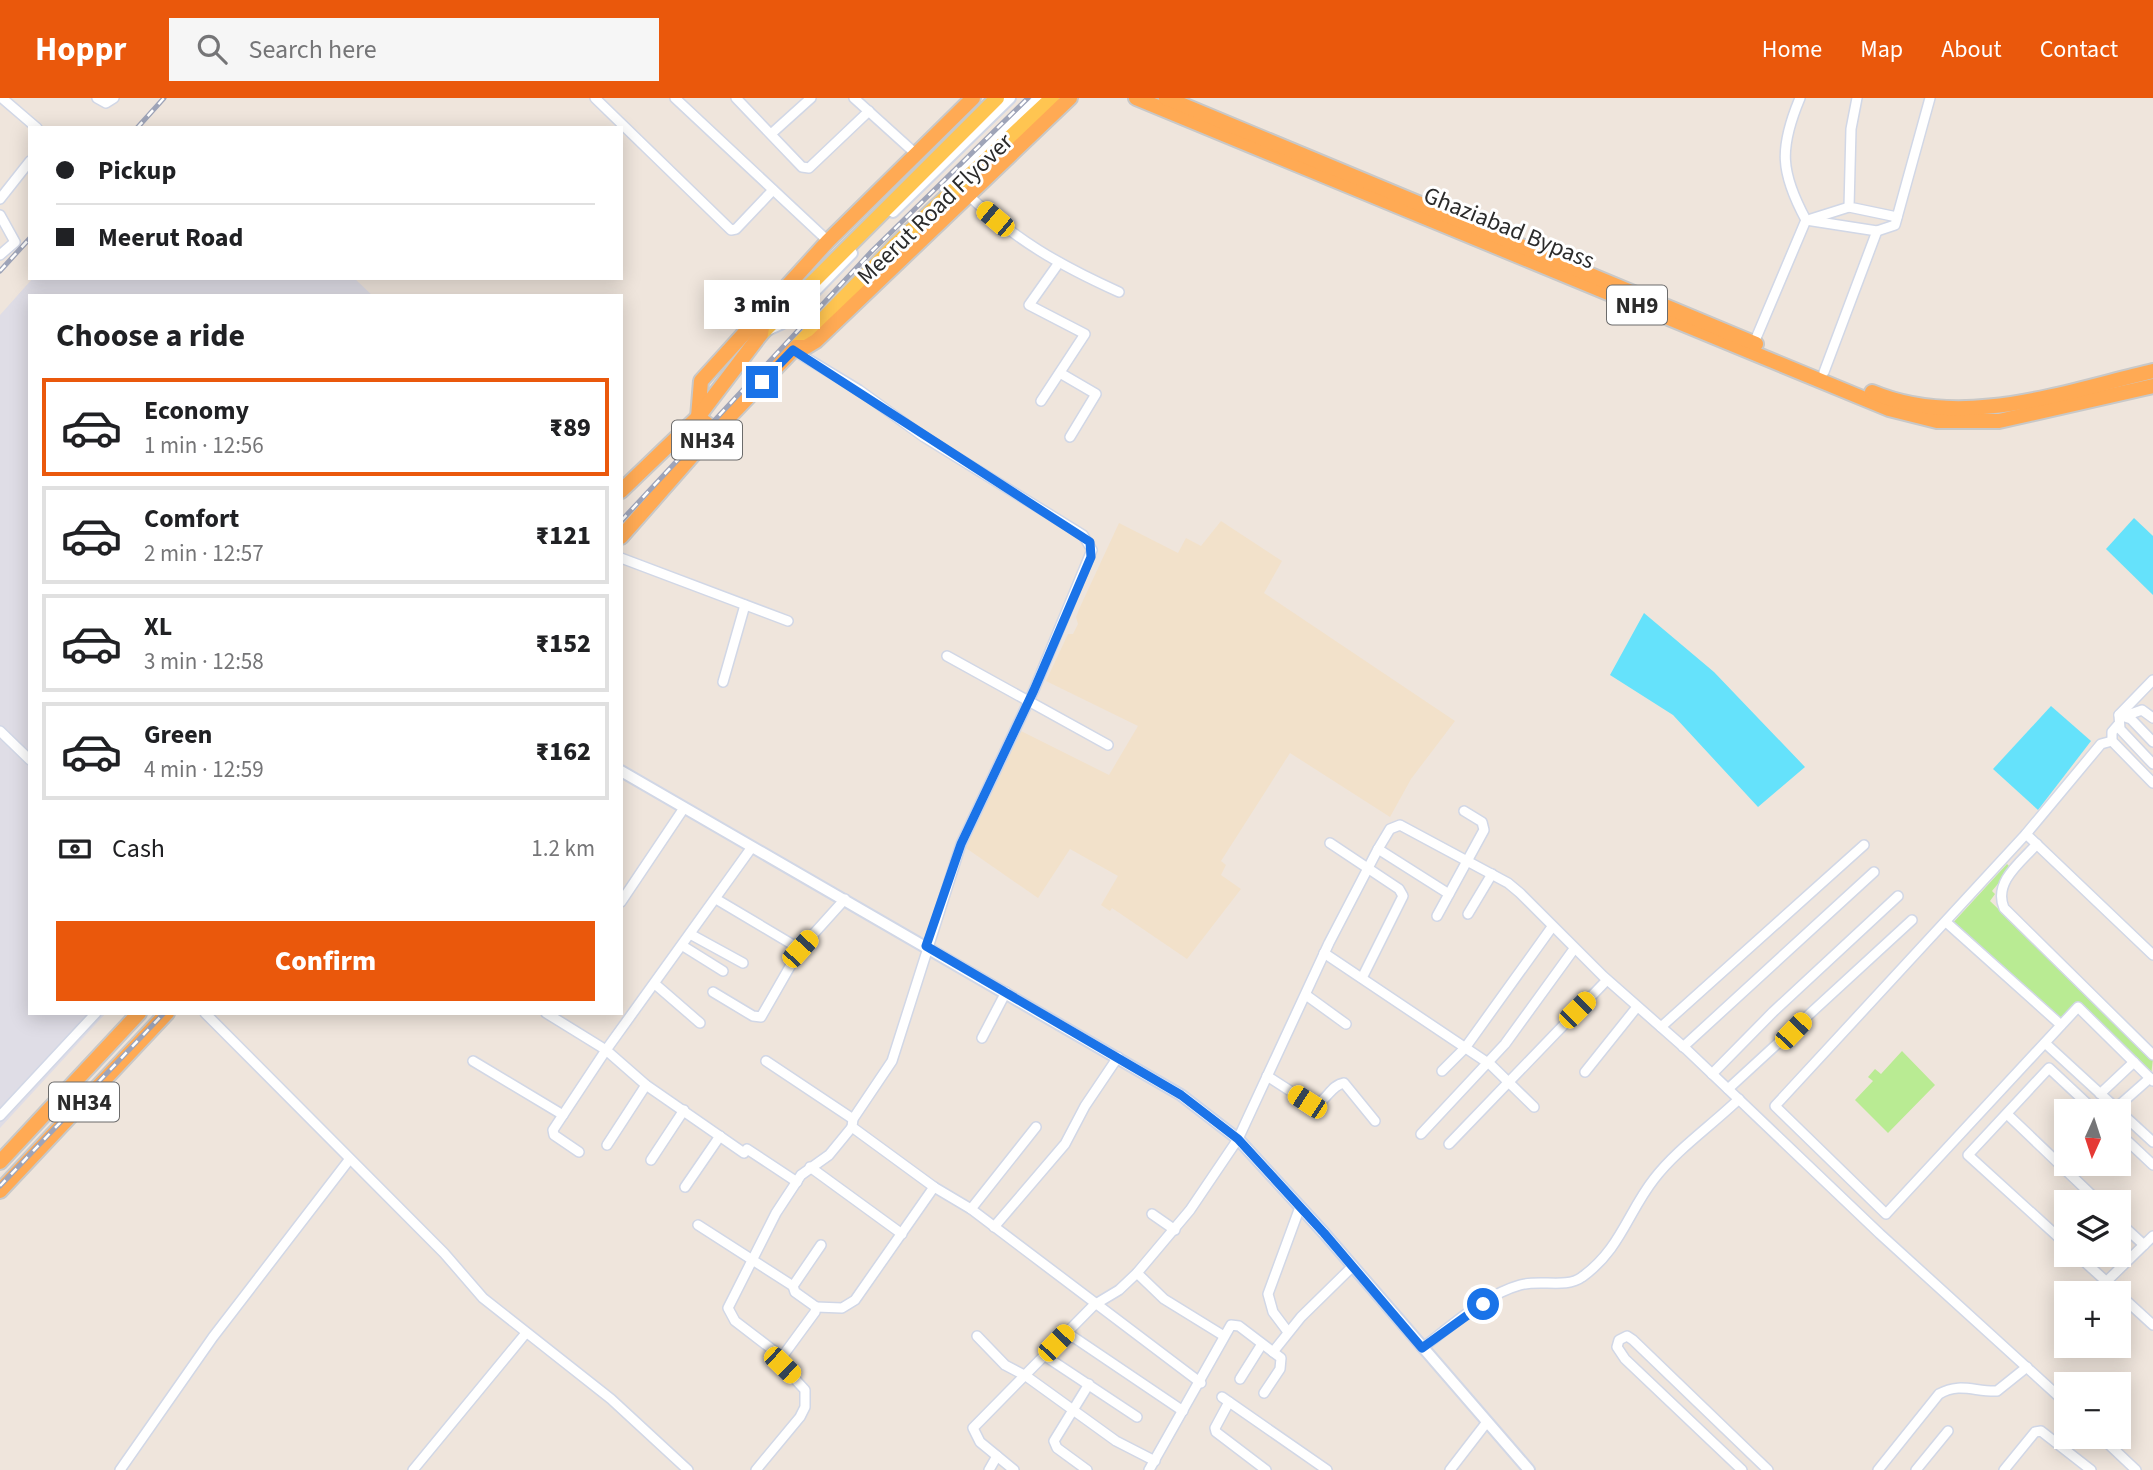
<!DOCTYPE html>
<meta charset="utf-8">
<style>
:root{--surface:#fff;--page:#f6f6f6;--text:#202124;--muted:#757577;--line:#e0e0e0;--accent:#ea580c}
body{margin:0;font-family:"Source Sans 3",sans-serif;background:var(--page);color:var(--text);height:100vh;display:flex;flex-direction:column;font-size:26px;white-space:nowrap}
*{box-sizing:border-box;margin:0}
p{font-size:23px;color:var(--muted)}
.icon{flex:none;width:38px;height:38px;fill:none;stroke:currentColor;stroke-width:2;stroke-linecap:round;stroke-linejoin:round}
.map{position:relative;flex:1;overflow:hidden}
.side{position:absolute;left:28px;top:196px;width:595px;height:721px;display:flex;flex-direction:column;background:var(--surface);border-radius:0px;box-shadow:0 4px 18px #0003}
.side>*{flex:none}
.banner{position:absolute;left:28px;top:28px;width:595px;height:154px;border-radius:0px;box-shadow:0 4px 18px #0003;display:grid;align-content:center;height:154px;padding:0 28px;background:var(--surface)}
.needle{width:46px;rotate:183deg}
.buttons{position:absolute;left:2054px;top:1001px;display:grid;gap:14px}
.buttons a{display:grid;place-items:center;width:77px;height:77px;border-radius:0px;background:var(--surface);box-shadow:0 4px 18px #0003;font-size:35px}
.end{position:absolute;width:32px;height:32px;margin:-16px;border:9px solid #1a73e8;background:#fff;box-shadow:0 0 0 4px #fff}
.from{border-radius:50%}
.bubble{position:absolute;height:49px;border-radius:0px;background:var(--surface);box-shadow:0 4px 18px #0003;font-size:23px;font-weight:800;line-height:49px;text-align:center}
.car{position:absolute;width:21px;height:42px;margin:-21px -10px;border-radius:9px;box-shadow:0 0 5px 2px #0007;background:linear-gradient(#f5c518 24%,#345 0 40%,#f5c518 0 76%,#345 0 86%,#f5c518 0)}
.banner b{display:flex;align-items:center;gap:24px;height:66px;font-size:26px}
.banner b+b{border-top:2px solid var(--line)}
.banner i{width:18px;height:18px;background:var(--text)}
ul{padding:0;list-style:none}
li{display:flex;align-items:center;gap:21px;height:98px;margin:0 14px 10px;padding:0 14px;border:4px solid var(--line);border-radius:0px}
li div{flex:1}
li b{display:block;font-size:26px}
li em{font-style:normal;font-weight:800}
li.selected{border-color:var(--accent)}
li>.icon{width:63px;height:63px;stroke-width:1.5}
h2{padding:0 28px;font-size:32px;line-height:84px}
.pay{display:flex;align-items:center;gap:18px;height:77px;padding:0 28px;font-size:26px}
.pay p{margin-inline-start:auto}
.cta{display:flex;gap:14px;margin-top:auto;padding:14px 28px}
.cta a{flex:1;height:80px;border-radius:0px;background:var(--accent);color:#fff;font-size:28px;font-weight:800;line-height:80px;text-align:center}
header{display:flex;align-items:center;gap:42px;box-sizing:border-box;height:98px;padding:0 35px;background:var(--accent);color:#fff}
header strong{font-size:33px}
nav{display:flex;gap:38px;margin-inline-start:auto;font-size:24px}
.search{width:490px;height:63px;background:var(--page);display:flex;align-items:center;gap:18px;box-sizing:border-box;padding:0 24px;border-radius:0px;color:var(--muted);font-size:26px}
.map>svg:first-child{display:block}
.industrial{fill:#dfdde6}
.education{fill:#f2e1ca}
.green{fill:#b9eb93}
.water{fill:#65e2fb}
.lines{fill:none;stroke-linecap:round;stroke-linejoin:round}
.minor-casing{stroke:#d1d7e6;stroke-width:12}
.tertiary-casing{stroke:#d1d7e6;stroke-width:14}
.primary-casing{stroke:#c8c8c8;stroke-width:18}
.trunk-casing{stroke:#c8c8c8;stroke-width:18}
.minor{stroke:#fff;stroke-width:9}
.tertiary{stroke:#fff;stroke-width:10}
.primary{stroke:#ffc551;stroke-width:14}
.trunk{stroke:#ffaa54;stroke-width:14}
.rail-casing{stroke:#9ea4b8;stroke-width:5}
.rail{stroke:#fff;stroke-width:2.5;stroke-dasharray:8;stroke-linecap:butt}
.route{stroke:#1a73e8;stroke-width:9}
.labels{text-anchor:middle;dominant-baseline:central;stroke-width:6;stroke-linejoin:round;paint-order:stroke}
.shield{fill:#fff;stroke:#6b6b6b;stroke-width:2}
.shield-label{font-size:23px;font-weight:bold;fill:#2b2b2b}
.street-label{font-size:24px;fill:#2b2b2b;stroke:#fff}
</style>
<header>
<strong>Hoppr</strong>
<div class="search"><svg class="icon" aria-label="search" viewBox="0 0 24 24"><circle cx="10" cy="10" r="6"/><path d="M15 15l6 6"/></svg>Search here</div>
<nav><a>Home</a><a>Map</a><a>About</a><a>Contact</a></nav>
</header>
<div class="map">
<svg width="2153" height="1372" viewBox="0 0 2153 1372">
<rect width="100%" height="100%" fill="#efe5dc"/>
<!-- industrial -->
<path class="industrial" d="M33,180h321l19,18h-343v717h76l-106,115v-813z"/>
<!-- education -->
<path class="education" d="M1221,423l61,40 -18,32 191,128 -44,58 -21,38 -100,-64 -69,108 5,4 -5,10 20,14 -54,70 -75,-51 -2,3 -9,-6 17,-29 -48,-27 -32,49 -75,-52 58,-115 88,44 29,-49 -92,-45 22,-47h5l5,-10 -2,-7 4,-10 39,-84 59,30 8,-15 15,8z"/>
<!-- green -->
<g class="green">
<path d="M2007,766l4,4 -19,23 3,3 -5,7 163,157 -2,18 -73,-69 -17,16 -110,-98z"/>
<path d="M1902,953l33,34 -47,48 -33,-33 18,-19 -5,-4 7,-8 6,5z"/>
</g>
<!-- water -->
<g class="water">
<path d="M2134,420l19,18v59l-47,-46z"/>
<path d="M1644,515l70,59 91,95 -47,40 -85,-92 -63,-40z"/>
<path d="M2051,608l40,35 -53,69 -45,-41z"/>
</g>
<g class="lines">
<!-- minor casing -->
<g class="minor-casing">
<g id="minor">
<path d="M2,0l35,30"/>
<path d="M97,0l9,5 8,-5"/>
<path d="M595,0l136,132 5,-1 37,-39"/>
<path d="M675,0l153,143"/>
<path d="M736,0l66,69 7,1 60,-57"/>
<path d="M854,0l62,56"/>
<path d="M1800,0c-21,50 -20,74 6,122"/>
<path d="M1857,0l-6,31 -2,78 48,10"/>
<path d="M771,36l40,-36"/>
<path d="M967,96c47,45 92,71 152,98"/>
<path d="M0,101l30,-38"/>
<path d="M0,117l15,27 -15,13"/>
<path d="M1811,121l38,-12"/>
<path d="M1806,122l71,11 18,-6 35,-127"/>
<path d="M1754,245l52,-123"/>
<path d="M793,252l66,40 65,47 159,98 9,15 -58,140 -73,154 -69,217 -39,58 -1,8 82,60 37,22 230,174"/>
<path d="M1824,274l53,-141"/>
<path d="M1060,275l36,21 -26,43"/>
<path d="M1041,303l44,-67 -56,-29 29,-41"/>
<path d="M621,460l167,63"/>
<path d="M947,558l161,89"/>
<path d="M723,584l22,-77"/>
<path d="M2119,617l34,-35"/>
<path d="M2125,618l17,-6 11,8"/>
<path d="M2118,627l-6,7v9l41,42"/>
<path d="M0,633l30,29"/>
<path d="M2112,643l-11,3 -75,90 -251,272 111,108 192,-207 75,74"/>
<path d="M2153,644l-22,-23 -12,-4 1,14 33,35"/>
<path d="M2026,736l127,121"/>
<path d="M1330,745l69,46 4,7 -41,82"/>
<path d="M2037,746c-16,18 -44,38 -33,64l149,147"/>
<path d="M1378,751l71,45"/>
<path d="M716,801l84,50"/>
<path d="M621,804l63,-94"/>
<path d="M1468,816l24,-40"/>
<path d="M1437,818l47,-86 -2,-8 -18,-11"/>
<path d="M1946,824l115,103"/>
<path d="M690,836l53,29"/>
<path d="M683,848l40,25"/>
<path d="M1324,855l167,112 43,42"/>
<path d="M655,886l45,39"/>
<path d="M713,894l40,24 8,1 39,-68 45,-50"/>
<path d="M1306,897l40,29"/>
<path d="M205,915l239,240 39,45 128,101 77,71"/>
<path d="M546,915l60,37 40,35 98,68"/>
<path d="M1661,929l203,-182"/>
<path d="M982,940l24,-46"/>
<path d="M2045,945l108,99"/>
<path d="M1683,949l191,-175"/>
<path d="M473,963l90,54"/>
<path d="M766,963l87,58"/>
<path d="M1442,973l23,-23 87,-121"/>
<path d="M1585,974l52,-65"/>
<path d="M1712,976l61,-62 125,-116"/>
<path d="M1267,978l45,29c14,-1 18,-20 32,-22l31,38"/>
<path d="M1728,991l184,-169"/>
<path d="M2100,996l34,-32"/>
<path d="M2116,1010l34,-30"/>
<path d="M2007,1016l92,88"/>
<path d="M0,1018l96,-103"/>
<path d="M2119,1035l34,32"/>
<path d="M1421,1036l84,-90 69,-95"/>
<path d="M1449,1046l158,-164"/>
<path d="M607,1047l39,-60"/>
<path d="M747,1051l50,33"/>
<path d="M579,1054l-25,-17 -1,-5 53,-80 146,-203"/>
<path d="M651,1062l33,-50"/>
<path d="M810,1069l92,67"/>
<path d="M685,1089l35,-51"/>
<path d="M971,1111l65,-82"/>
<path d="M1152,1116l23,16"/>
<path d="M2119,1124l25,23"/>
<path d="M698,1127l95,61"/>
<path d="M994,1129l71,-83 20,-38 33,-49"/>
<path d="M2067,1147l-99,-90 81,-87 46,43"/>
<path d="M2077,1157l42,38"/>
<path d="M1137,1175l27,26 60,37"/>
<path d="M2106,1184l47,-46"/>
<path d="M2119,1196l34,31"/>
<path d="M816,1209l26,1 13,-8 79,-113"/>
<path d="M1066,1234l117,79"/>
<path d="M1288,1234l-15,-20 -5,-18 32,-87"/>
<path d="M977,1238l28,29 21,11 90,65 39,20"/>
<path d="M1422,1250c30,-22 62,-53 98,-63 20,-6 46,4 62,-8 38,-27 46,-65 72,-98 22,-29 58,-54 85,-80"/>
<path d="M1273,1254l28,-35 52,-51"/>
<path d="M1045,1258l92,61"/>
<path d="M782,1259l-47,-36 -7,-13 48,-95 25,-38 28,-20 23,-28"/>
<path d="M1240,1281l22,-35"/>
<path d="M1222,1299l105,73"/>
<path d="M1229,1304l-14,26 1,4 50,38"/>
<path d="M2101,1339l35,33"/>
<path d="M120,1372l93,-133 136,-177"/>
<path d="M413,1372l113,-137"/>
<path d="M756,1372l44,-53 5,-10v-17l-23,-25v-8l33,-45 1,-5 -21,-15 -2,-6 28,-41"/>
<path d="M989,1372l8,-14"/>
<path d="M1014,1372l-34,-28 -7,-14 121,-123 25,-15 18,-17 53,-63 48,-71 91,-196 49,-94 12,-20 10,-4 108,58 12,10 83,83 83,73 194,185 187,170"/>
<path d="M1087,1372l-30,-22 -3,-7 35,-57"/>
<path d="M1149,1372l82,-145 8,1 42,32 -1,11 -16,24"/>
<path d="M1450,1372l37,-48"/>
<path d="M1742,1372l-117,-111 -8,-12 2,-7 8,-4 6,4 135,130"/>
<path d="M1878,1372l61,-76c21,-12 36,-2 58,-3l30,-24"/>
<path d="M1916,1372l32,-39"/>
<path d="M2004,1372l31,-38 6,-1 50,39"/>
</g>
</g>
<!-- tertiary casing -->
<g class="tertiary-casing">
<g id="tertiary">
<path d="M945,90l94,-90"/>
<path d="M893,114l117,-114"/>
<path d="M770,231l15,-7 67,-69"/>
<path d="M621,673l560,324 57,44 86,94 205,237"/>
</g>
</g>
<!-- primary casing -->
<g class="primary-casing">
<g id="primary">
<path d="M761,236l236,-236"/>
<path d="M796,249l101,-104 155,-145"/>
</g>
</g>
<!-- trunk casing -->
<g class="trunk-casing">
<g id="trunk">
<path d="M1136,0l753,311 48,12h62l154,-35"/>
<path d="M1166,0l590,246"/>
<path d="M1872,294c90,38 191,0 281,-21"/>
<path d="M716,333l-18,-14 3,-36 127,-140 145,-143"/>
<path d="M621,393l77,-74 63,-83 4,-25"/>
<path d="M621,439l71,-81 104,-109h10l10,-6 254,-243"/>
<path d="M0,1064l139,-149"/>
<path d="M0,1093l167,-178"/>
</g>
</g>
<!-- minor -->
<use href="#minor" class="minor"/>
<!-- tertiary -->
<use href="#tertiary" class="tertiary"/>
<!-- primary -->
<use href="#primary" class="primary"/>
<!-- trunk -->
<use href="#trunk" class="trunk"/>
<!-- rail casing -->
<g class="rail-casing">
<g id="rail">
<path d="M137,30l27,-30"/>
<path d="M0,173l30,-33"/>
<path d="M621,423l251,-270 156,-153"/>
<path d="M0,1088l164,-173"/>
</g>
</g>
<!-- rail -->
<use href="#rail" class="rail"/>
</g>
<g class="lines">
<!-- route -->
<path class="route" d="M762,284l31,-32 297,192 1,15 -57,133 -73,154 -35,102 255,149 57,44 86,94 98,115 61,-44"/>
</g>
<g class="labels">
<!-- shield labels -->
<g class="shield">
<rect x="1607" y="187.5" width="60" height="39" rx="5"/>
<rect x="672" y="322.5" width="70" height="39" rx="5"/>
<rect x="49" y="984.5" width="70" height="39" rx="5"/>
</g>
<g class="shield-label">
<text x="1637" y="207">NH9</text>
<text x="707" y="342">NH34</text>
<text x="84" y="1004">NH34</text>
</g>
<!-- street labels -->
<g class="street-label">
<text transform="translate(935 111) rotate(-44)">Meerut Road Flyover</text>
<text transform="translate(1509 130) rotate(22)">Ghaziabad Bypass</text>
</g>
</g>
</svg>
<div class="buttons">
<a><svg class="needle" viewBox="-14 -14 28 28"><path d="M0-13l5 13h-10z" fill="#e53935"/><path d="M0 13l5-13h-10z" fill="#757577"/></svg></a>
<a><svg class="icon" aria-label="layers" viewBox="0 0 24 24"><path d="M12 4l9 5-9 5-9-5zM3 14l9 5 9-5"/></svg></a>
<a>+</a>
<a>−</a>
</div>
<i class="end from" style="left:1483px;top:1206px"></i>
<i class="end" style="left:762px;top:284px"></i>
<div class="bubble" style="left:704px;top:182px;width:116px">3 min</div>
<i class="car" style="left:995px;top:121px;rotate:310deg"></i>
<i class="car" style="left:800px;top:851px;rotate:42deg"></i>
<i class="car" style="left:1577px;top:912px;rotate:45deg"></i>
<i class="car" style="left:1793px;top:933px;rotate:44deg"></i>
<i class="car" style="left:1307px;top:1004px;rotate:303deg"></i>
<i class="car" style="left:1056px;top:1245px;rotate:44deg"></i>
<i class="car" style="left:782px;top:1267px;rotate:134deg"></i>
<div class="banner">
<b><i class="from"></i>Pickup</b>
<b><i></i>Meerut Road</b>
</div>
<section class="side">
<h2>Choose a ride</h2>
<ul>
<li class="selected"><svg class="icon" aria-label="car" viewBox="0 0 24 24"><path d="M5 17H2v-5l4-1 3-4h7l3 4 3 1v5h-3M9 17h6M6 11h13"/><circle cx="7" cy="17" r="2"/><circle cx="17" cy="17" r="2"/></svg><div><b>Economy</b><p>1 min · 12:56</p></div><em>₹89</em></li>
<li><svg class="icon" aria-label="car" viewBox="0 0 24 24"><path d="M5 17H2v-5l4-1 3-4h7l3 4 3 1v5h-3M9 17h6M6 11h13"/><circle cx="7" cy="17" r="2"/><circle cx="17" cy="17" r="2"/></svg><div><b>Comfort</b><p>2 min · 12:57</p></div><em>₹121</em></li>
<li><svg class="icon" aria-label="car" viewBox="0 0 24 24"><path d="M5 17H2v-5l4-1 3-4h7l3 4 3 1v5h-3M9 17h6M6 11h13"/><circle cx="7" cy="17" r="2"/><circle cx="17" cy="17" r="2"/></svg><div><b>XL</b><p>3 min · 12:58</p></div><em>₹152</em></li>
<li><svg class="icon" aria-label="car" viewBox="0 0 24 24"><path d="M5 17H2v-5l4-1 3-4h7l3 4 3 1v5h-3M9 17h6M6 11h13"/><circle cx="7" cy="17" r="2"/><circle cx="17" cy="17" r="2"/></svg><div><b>Green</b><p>4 min · 12:59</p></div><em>₹162</em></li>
</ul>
<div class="pay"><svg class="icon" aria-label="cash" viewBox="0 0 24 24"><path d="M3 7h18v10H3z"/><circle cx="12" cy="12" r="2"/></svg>Cash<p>1.2 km</p></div>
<div class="cta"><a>Confirm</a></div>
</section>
</div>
